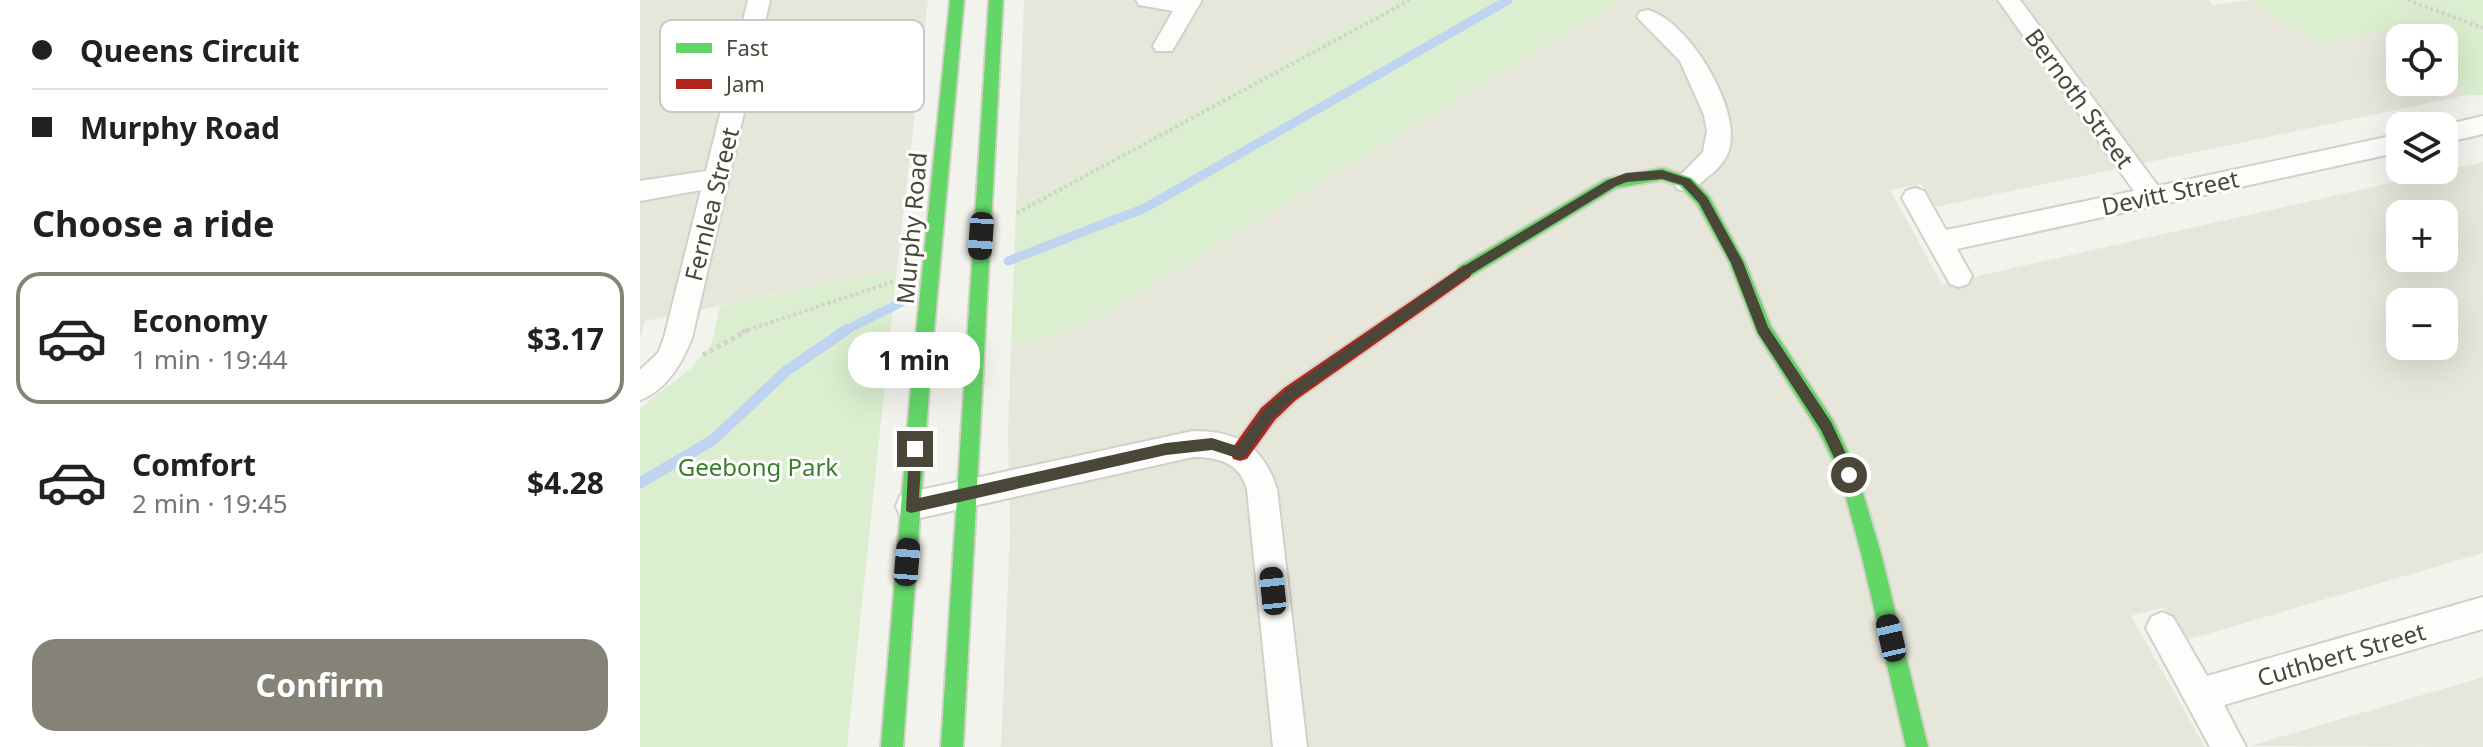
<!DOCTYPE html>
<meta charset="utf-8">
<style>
:root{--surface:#fff;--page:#f6f6f6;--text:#202124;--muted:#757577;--line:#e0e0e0;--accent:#858378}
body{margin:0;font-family:"Noto Sans",sans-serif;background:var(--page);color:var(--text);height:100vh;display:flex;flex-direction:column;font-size:30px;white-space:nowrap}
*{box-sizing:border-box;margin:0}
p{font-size:26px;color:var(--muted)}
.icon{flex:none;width:44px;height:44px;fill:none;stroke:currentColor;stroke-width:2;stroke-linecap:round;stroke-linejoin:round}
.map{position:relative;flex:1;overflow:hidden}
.side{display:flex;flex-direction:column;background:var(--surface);width:640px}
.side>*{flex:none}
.hud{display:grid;align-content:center;height:176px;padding:0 32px;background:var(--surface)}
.buttons{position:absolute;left:1746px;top:24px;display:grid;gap:16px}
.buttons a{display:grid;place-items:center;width:72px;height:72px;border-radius:16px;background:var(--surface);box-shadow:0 8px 32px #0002;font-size:40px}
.end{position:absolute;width:36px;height:36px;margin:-18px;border:10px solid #4a4739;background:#fff;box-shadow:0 0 0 4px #fff}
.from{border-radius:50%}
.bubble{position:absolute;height:56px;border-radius:24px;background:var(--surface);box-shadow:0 8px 32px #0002;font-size:26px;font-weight:700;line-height:56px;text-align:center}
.car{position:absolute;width:24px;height:48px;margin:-24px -12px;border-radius:10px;box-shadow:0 0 6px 2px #0007;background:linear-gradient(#222 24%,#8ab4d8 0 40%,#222 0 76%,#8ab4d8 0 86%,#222 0)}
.hud b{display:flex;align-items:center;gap:28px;height:76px;font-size:30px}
.hud b+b{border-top:2px solid var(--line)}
.hud i{width:20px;height:20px;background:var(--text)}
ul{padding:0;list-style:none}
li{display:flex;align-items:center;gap:24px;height:132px;margin:0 16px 12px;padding:0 16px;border:4px solid transparent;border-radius:24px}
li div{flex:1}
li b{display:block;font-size:30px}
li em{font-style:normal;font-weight:700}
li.on{border-color:var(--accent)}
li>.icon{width:72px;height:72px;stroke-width:1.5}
h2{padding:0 32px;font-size:36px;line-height:96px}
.primary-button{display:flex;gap:16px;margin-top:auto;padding:16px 32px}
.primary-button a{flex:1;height:92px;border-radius:24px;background:var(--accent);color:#fff;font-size:32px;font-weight:700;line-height:92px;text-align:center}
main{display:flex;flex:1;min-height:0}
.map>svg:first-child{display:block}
.residential{fill:#e7e6db;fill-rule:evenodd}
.green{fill:#dbeecf}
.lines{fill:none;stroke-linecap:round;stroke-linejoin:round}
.stream-far1{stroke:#bfd4f0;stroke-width:9}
.stream{stroke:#bfd4f0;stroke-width:11}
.street-casing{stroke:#d1d1cb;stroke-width:4}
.fast-casing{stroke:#d2d2c5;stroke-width:4}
.jam-casing{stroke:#d2d2c5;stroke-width:4}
.path-far1{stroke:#d3d3cc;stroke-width:4;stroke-dasharray:3 3;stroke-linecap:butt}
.path{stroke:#d3d3cc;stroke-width:5;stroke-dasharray:4 4;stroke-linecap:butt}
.street{fill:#fdfdfc;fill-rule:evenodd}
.fast{fill:#63d668;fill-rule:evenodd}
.jam{fill:#b3261e;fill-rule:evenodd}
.route{fill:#4a4739}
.labels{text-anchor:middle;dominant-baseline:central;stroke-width:6;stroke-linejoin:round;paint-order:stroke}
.street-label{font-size:24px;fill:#4a4739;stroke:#fff}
.park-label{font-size:24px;fill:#3a7e2a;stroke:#fff}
.key{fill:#fff;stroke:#c9c8c4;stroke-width:2}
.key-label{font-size:22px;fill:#4a4739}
</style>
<main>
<section class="side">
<div class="hud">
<b><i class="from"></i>Queens Circuit</b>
<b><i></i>Murphy Road</b>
</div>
<h2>Choose a ride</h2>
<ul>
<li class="on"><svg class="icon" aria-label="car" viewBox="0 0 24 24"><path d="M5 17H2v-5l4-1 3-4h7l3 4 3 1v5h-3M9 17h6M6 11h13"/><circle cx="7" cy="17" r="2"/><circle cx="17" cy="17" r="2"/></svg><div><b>Economy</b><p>1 min · 19:44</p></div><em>$3.17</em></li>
<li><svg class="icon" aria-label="car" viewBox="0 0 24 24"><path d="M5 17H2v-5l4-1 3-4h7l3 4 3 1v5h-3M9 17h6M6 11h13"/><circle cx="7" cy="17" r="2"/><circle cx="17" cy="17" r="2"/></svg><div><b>Comfort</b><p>2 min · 19:45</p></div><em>$4.28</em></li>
</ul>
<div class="primary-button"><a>Confirm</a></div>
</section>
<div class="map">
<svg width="1843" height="747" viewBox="0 0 1843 747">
<rect width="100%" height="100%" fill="#f3f3ee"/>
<!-- residential -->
<g class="residential">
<path d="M0,0h288l-31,269 -252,52 -5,19z"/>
<path d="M384,0h373l-381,208z"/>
<path d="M982,0h587l4,5 37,-5 68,44 80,-16 10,10h-8v44h44v-9l23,22 -531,112 -15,-23 -31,6 52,94 541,-122v391l-300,88 -20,-34 -32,9 74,131h-1204l9,-214 -2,-99 3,-87 67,-18zM1760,214h44v44h-44zM1760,302h44v44h-44z"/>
<path d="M1843,677v70l-233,-1z"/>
</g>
<!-- green -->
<g class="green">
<path d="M757,0h225l-544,329 -67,18 5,-139z"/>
<path d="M1610,0h233v95h-16l-23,-22v-35h-36l-10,-10 -80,16z"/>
<path d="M257,269l-50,478h-207v-339l50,-39 21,-23 9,-40z"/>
</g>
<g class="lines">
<!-- stream-far1 -->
<g class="stream-far1">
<path d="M368,261l137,-53 363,-208"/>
<path d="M202,332l60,-30"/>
</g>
<!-- stream -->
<path class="stream" d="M0,483l73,-43 72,-68 61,-42"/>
<!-- street casing -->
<g class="street-casing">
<g id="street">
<path d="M108,0h22l-78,338c-10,25 -25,52 -52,62v-30l18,-17 6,-15 37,-148 -61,11v-20l66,-10z"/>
<path d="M496,0h66l-30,51h-16l-3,-5 20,-35 -34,-6z"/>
<path d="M1358,0h22l138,186 242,-52v18l-443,97 15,27 -4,8 -9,3 -9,-3 -48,-86 4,-7 9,-3 9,3 22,39 188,-39z"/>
<path d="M1008,10c40,11 91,95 82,136 -3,15 -14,25 -26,34 -9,8 -14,13 -27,9l-3,-7 29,-30 4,-21 -3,-16 -24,-54 -43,-44 3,-5z"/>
<path d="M1843,116v18l-39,9v-17h-3z"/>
<path d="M553,431c45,0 70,15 84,58l30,258h-34l-26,-258c-8,-27 -29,-32 -54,-32l-282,63 -11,-4 -4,-10 4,-10 11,-4z"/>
<path d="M1843,597v32l-259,76 22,42h-36l-64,-119 5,-11 11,-5 11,5 34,59z"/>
</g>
</g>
<!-- fast casing -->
<g class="fast-casing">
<g id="fast">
<path d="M310,0h14l-33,363 -28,384h-22l32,-384z"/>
<path d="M349,0h14l-40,747h-22z"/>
<path d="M1022,168l30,10 17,18 36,66 26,64 62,94 23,49 26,88 46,190h-22l-44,-190 -22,-82 -21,-43 -62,-98 -28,-72 -32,-58 -17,-18 -18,-6 -46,8 -146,89h-12l-2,-5 2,-5 148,-88z"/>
</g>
</g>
<!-- jam casing -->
<g class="jam-casing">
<path id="jam" d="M824,265l8,7 -2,5 -174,123 -21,20 -28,39 -7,2 -7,-2 -2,-6 2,-6 28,-39 23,-20z"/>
</g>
<!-- path-far1 -->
<g class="path-far1">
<path d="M1768,0l75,28"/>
<path d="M377,213l393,-213"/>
<path d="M102,332l153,-51"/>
</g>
<!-- path -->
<path class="path" d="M63,355l45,-25"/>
<!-- street -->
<use href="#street" class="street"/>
<!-- fast -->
<use href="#fast" class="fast"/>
<!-- jam -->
<use href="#jam" class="jam"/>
</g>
<!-- route -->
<path class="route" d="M1022,170l28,9 17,18 36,65 25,65 63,95 25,53 -2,4h-10l-23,-49 -63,-97 -27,-70 -32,-60 -17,-18 -20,-6 -35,3 -11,4 -143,87 -178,125 -22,20 -28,39 -5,2 -28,-9 -46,5 -255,58 -5,-2 3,-62 6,-6 7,6 -3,49 247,-55 46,-5 25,8 26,-36 23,-20 178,-124 144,-86 18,-7z"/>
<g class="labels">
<!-- street labels -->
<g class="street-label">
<text transform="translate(1440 98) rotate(54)">Bernoth Street</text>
<text transform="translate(1530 192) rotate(-12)">Devitt Street</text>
<text transform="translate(71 204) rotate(-76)">Fernlea Street</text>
<text transform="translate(271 228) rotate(-85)">Murphy Road</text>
<text transform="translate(1701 654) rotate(-16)">Cuthbert Street</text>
</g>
<!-- park labels -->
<g class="park-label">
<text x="118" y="466">Geebong Park</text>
</g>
</g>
<!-- legend -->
<rect x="20" y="20" width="264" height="92" rx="12" class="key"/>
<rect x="36" y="43" width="36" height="10" fill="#63d668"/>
<rect x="36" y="79" width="36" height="10" fill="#b3261e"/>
<g class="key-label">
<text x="86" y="56">Fast</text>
<text x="86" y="92">Jam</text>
</g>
</svg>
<div class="buttons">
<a><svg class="icon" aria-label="locate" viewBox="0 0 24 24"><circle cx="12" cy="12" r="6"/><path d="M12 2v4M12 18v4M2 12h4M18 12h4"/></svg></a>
<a><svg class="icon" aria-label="layers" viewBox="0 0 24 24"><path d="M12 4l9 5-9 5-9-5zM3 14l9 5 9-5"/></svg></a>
<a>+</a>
<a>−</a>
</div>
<i class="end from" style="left:1209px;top:475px"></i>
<i class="end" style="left:275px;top:449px"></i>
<div class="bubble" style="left:208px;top:332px;width:132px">1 min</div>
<i class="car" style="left:341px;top:236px;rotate:184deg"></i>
<i class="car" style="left:267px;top:562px;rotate:5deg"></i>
<i class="car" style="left:633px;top:591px;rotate:354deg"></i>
<i class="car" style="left:1251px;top:638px;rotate:347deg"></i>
</div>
</main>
